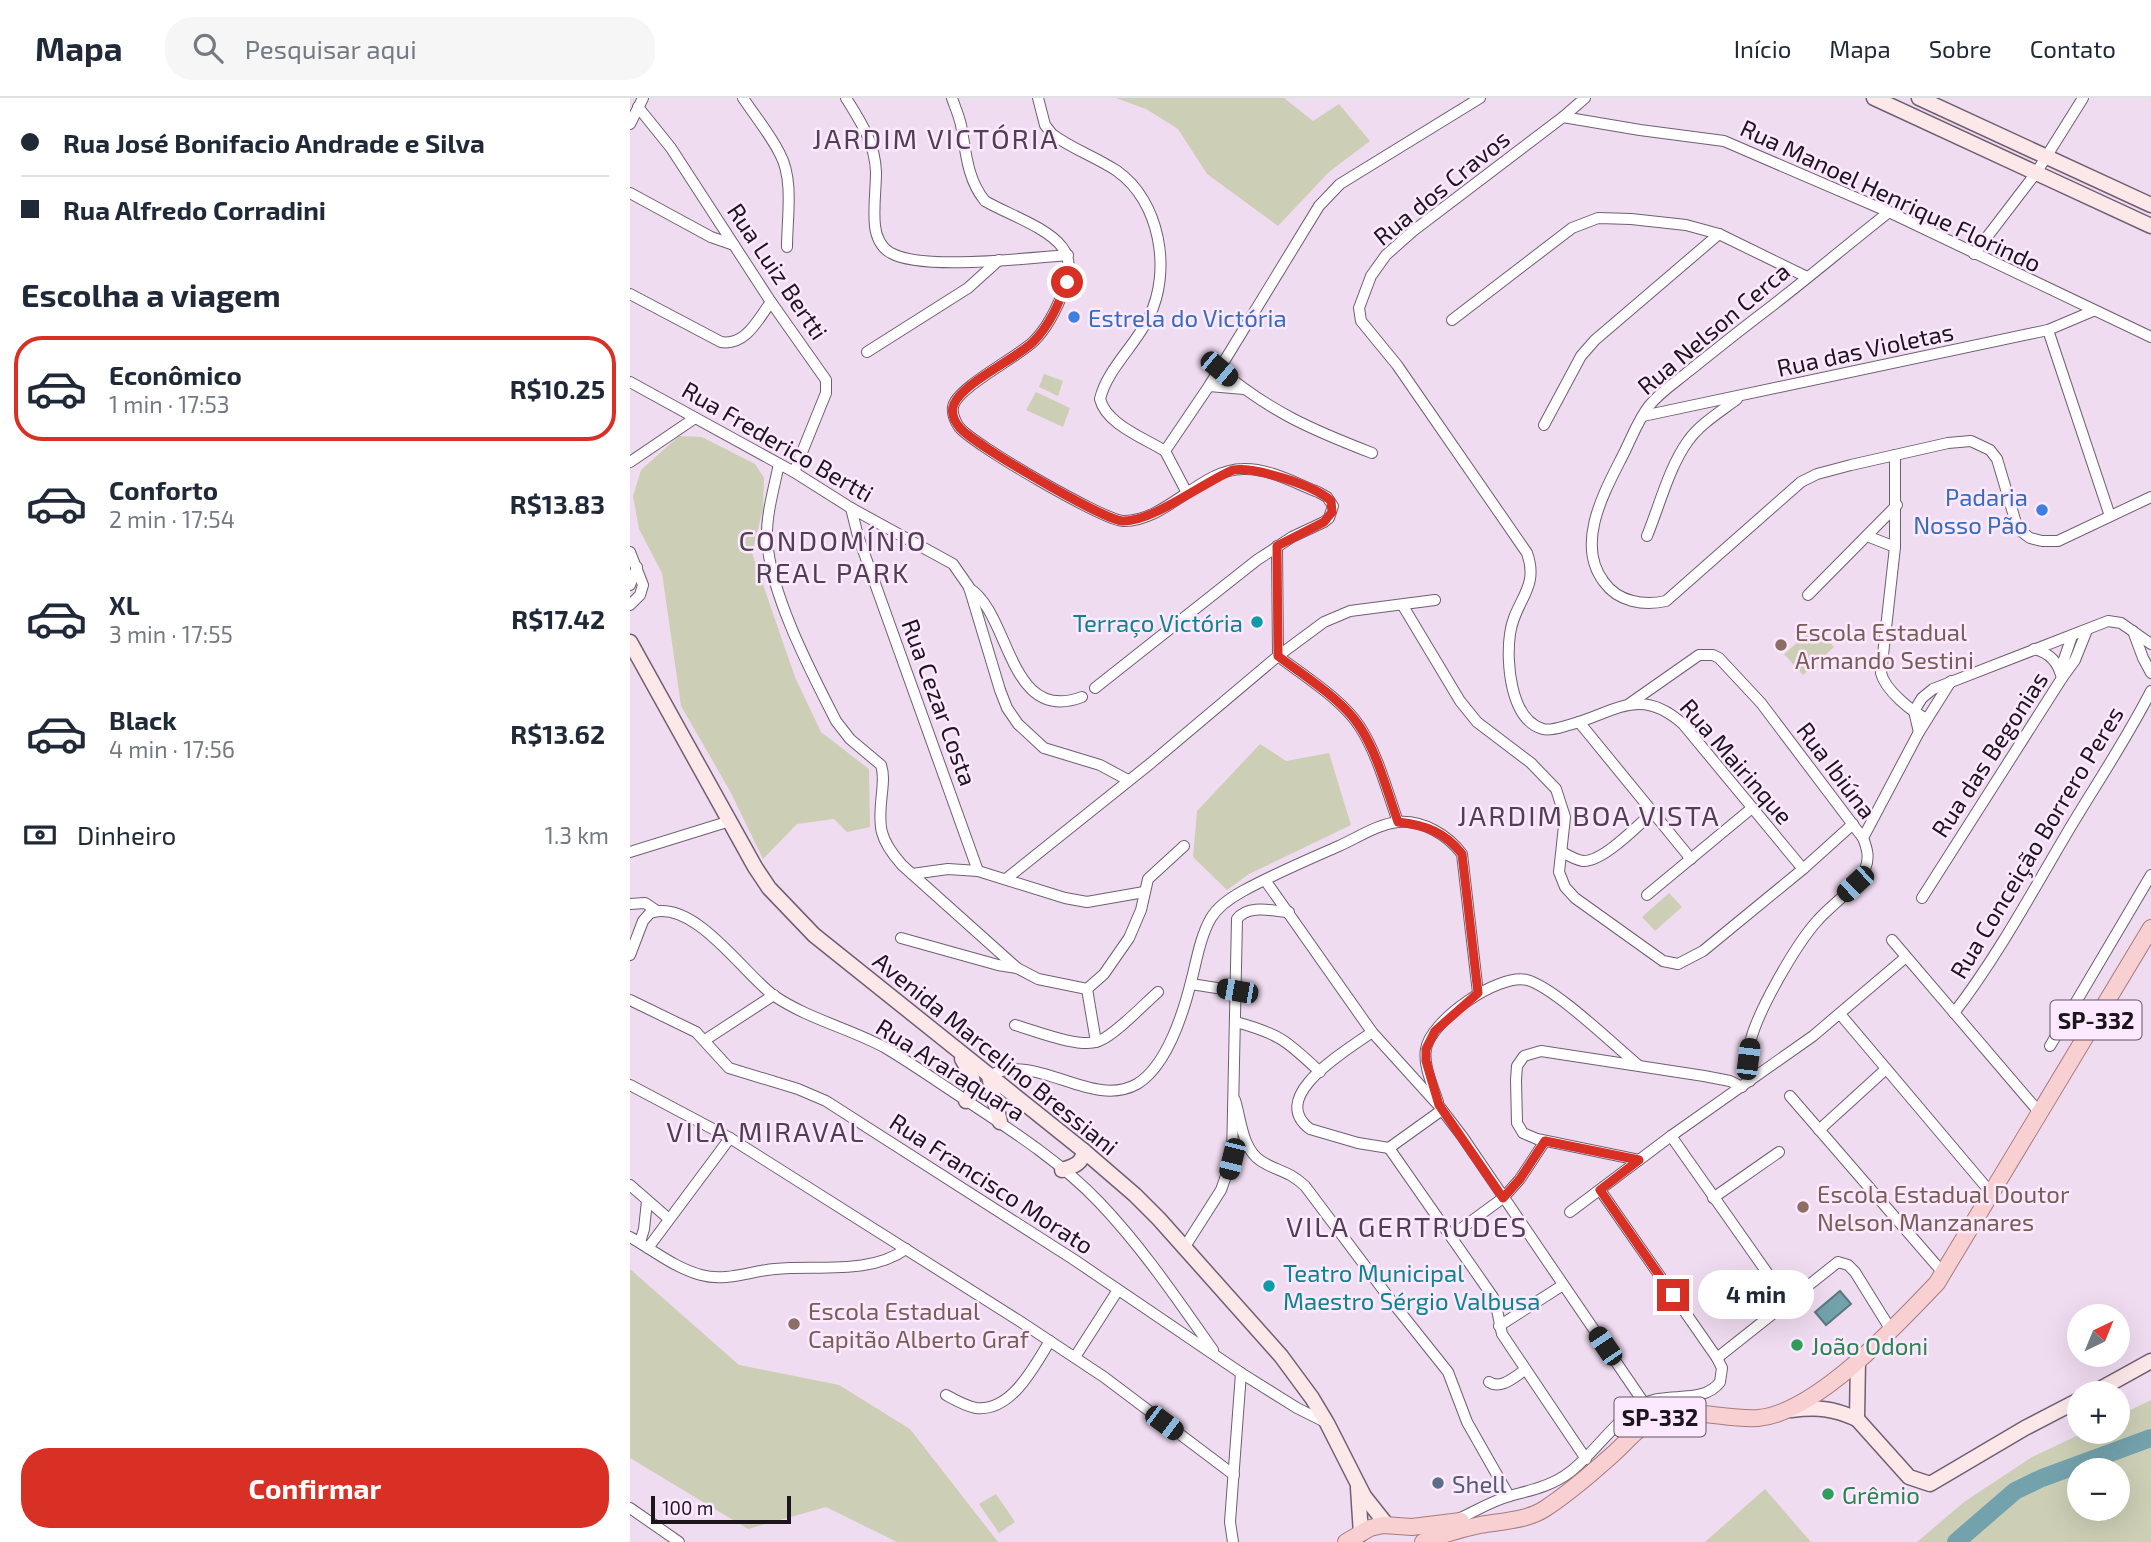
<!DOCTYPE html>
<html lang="pt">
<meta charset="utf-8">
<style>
:root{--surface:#fff;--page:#f6f6f7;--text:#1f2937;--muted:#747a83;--line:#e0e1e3;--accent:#d93025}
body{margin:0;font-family:"Exo 2",sans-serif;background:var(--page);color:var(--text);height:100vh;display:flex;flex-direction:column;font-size:26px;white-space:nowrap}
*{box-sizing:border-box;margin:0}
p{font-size:23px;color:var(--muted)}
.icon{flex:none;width:38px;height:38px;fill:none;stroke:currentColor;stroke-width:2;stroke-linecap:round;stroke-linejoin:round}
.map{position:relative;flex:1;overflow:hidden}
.sheet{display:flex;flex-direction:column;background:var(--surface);width:630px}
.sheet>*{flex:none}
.hud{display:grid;align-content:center;height:154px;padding:0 21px;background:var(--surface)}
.needle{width:46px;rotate:43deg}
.buttons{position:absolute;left:1437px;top:1206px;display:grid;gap:14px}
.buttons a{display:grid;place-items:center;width:63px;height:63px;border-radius:50%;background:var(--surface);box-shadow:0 7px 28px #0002;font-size:35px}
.scale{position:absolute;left:21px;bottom:18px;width:140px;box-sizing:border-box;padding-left:7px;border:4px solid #1c151c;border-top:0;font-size:19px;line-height:24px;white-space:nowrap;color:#1c151c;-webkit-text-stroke:5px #fde9ff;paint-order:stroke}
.end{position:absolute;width:32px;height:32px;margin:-16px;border:9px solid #d93025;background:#fff;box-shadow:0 0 0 4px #fff}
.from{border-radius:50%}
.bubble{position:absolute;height:49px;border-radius:24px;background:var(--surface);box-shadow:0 7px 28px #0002;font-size:23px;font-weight:700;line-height:49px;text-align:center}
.car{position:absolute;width:21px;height:42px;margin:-21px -10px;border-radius:9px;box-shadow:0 0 5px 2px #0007;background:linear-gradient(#222 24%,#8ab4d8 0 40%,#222 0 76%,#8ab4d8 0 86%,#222 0)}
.hud b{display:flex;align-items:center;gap:24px;height:66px;font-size:26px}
.hud b+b{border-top:2px solid var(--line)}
.hud i{width:18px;height:18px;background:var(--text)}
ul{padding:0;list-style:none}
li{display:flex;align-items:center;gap:21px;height:105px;margin:0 14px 10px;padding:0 7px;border:4px solid transparent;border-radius:28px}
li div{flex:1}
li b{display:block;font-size:26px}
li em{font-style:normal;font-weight:700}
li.selected{border-color:var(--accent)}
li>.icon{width:63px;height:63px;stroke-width:1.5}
h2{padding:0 21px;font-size:32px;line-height:84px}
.pay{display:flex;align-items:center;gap:18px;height:77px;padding:0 21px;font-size:26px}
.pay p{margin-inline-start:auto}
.primary-button{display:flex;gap:14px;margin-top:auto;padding:14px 21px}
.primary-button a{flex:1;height:80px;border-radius:28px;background:var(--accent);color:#fff;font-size:28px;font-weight:700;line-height:80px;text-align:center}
header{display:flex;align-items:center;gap:42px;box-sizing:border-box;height:98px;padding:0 35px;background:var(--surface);border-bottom:2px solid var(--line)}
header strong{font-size:33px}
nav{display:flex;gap:38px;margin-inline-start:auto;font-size:24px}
.search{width:490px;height:63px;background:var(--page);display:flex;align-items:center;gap:18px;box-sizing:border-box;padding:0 24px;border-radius:28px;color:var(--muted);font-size:26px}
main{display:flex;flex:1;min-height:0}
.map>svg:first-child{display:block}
.green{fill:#cccfb5;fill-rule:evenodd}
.water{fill:#74a2ac;stroke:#5a7881;stroke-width:2}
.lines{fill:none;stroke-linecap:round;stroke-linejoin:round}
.river{stroke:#74a2ac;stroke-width:18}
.street-casing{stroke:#6f5f71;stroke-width:12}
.secondary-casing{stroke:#6f5f71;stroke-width:17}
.primary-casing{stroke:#a87a7e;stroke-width:18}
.street{stroke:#fff;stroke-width:10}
.secondary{stroke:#fce8e8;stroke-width:14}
.primary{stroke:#f8d0d1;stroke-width:16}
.route{stroke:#d93025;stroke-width:9}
.shop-dot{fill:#3f7fe0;stroke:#fde9ff;stroke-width:2.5}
.culture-dot{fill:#0f9aa8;stroke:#fde9ff;stroke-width:2.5}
.education-dot{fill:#8d6e63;stroke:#fde9ff;stroke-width:2.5}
.leisure-dot{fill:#2e9e5b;stroke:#fde9ff;stroke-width:2.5}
.service-dot{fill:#5c6f8a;stroke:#fde9ff;stroke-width:2.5}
.labels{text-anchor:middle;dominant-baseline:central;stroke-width:5;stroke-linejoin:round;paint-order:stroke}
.shield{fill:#fde9ff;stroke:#605560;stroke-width:2}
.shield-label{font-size:23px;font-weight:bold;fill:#1c151c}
.street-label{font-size:24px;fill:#1c151c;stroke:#fde9ff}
.shop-label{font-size:24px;fill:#366cbe;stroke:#fde9ff;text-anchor:start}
.culture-label{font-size:24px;fill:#0d838f;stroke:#fde9ff;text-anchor:end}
.education-label{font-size:24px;fill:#785e54;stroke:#fde9ff;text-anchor:start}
.leisure-label{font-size:24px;fill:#27864d;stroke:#fde9ff;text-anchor:start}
.service-label{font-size:24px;fill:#4e5e75;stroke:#fde9ff;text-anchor:start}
.quarter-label{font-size:28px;letter-spacing:2px;fill:#504051;stroke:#fde9ff}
</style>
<header>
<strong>Mapa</strong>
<div class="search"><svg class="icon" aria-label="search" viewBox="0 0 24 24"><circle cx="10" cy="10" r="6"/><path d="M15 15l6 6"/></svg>Pesquisar aqui</div>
<nav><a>Início</a><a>Mapa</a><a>Sobre</a><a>Contato</a></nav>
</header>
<main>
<section class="sheet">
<div class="hud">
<b><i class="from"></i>Rua José Bonifacio Andrade e Silva</b>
<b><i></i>Rua Alfredo Corradini</b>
</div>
<h2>Escolha a viagem</h2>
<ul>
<li class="selected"><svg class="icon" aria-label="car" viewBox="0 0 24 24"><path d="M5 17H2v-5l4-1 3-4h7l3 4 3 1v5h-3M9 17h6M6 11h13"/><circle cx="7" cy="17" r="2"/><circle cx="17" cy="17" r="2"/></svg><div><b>Econômico</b><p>1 min · 17:53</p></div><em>R$10.25</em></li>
<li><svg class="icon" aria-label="car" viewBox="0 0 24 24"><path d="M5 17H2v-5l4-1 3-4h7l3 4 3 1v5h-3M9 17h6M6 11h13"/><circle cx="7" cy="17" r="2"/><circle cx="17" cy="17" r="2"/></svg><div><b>Conforto</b><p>2 min · 17:54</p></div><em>R$13.83</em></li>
<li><svg class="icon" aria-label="car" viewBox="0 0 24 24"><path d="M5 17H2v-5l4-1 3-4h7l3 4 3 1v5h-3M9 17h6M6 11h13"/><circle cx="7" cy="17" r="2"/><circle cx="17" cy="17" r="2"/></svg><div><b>XL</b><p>3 min · 17:55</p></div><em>R$17.42</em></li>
<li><svg class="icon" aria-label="car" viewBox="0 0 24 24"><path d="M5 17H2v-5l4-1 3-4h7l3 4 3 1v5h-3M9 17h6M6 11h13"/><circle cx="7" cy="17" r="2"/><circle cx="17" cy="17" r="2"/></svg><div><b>Black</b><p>4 min · 17:56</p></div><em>R$13.62</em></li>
</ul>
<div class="pay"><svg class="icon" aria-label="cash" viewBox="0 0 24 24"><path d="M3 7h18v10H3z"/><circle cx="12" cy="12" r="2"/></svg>Dinheiro<p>1.3 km</p></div>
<div class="primary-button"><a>Confirmar</a></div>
</section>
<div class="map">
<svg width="1521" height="1444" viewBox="0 0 1521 1444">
<rect width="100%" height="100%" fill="#f0dcf1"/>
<!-- green -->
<g class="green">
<path d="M486,0h168l29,23 26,-17 31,37 -41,31 -51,54 -71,-52 -29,-45 -32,-20z"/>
<path d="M414,276l19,7 -5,15 -19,-9z"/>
<path d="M406,294l34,16 -7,19 -37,-17z"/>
<path d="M49,338l23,1 53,27 9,14 -1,31 -11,44 43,124 26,55 48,37 1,58 -23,5 -13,-13 -37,5 -34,35 -33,-68 -49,-85 -19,-133 -23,-44 -6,-33 8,-26z"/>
<path d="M1186,529l18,20 -31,28 -19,-21z"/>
<path d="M630,646l26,17 43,-8 22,72 -102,49 -22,16 -34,-33 4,-46z"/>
<path d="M1039,795l13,14 -27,24 -13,-14z"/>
<path d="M0,1171l109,96 100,20 71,44 88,113h-101l-71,-35 -78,22 -118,-71z"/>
<path d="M1521,1302v142h-234l47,-40 68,-45 53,-25h33v-16zM1449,1372h39v38h-39z"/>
<path d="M1135,1391l46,53h-106z"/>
<path d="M366,1396l19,28 -16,11 -20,-29z"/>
</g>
<!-- water -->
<path class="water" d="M1210,1193l11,13 -25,21 -11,-13z"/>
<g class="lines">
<!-- river -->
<path class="river" d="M1326,1444l59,-51 27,-13 109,-40"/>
<!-- street casing -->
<g class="street-casing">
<g id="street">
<path d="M113,0c12,18 27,36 37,56 14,26 7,64 7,93"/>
<path d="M216,0c15,24 29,45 30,74 0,18 -3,36 -1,54 1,10 6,22 16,27 31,18 137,5 177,2"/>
<path d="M322,0c3,9 7,18 9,27 5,27 6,54 24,76 22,13 62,26 77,46 9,11 8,27 3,40 -7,19 -16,39 -31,54 -16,16 -78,47 -81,66 -1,7 2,14 6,20 13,17 144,93 164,94 43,1 78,-52 120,-52 25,-1 52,14 75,23l9,5 6,9 -4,12 -5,4 -32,15 -35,23 -162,128"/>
<path d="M408,0l7,27 7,9c20,15 44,23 65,37 43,30 55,100 32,146 -13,28 -42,52 -49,82 6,25 44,39 65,52"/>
<path d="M955,0l-22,19 -150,114 -27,24 -15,21 -12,32 2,13 36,44 130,188c13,36 -13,48 -17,81 -4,27 0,86 33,95 8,2 18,-2 26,-4 46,-12 70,-40 114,-1l120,145"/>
<path d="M8,9l33,41 100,154 55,78v13l-32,79"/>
<path d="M933,19l77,13 84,11 165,71 262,125"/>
<path d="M0,26l13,-26"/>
<path d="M0,95l81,44 23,8"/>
<path d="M1259,114c-42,33 -83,68 -125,100 -25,19 -50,39 -75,59 -13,11 -29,21 -40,35 -11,14 -17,31 -25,47 -18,36 -50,90 -20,129 14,20 40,24 62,19l135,-119 16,-8 34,-9 97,-22 23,-2 19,9 7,9 19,64 6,9 8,6 12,3h16l93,-44"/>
<path d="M1344,156l62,-81 47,-75"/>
<path d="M0,196l91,48c25,4 37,-23 50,-40"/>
<path d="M822,222l120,-92 26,-10 33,1 55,6 33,9 88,43"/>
<path d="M1418,232l62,186"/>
<path d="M237,254l101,-64 31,-28"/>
<path d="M589,271c52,43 91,60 153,84"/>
<path d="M0,284l164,90 57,36 102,56 16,23 31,103 7,18 11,16 26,24 56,17 28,15"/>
<path d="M579,288l35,3"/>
<path d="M1013,318l405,-86 45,-19"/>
<path d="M914,327l37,-69 14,-16 124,-106"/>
<path d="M1265,357v92l-14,126c4,17 31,39 46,46"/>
<path d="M0,364l65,-44"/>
<path d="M149,366c-5,24 -13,51 -12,75 3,55 44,133 69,182l14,18 31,26c3,9 2,18 1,28 -4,34 -3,46 20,72l115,103 21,11 49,10 17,-15 25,-36 12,-28 7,-31 36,-33"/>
<path d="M557,395l-22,-42 44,-65 110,-180 21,-22 140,-86"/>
<path d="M221,410l7,28 120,335"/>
<path d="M1017,438c12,-29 22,-69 41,-95 12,-17 32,-29 49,-42"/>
<path d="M1237,438l28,11"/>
<path d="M647,448l1,110"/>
<path d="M0,454l13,33 -3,10 -10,10"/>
<path d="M0,487l7,-18"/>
<path d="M339,490c42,26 39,137 113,109"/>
<path d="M1178,497l89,-90"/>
<path d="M773,508l57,95 17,21 54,41 25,26 9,28 -6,55 6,15 10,11 88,63 15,3 25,-13 100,-82 50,-45"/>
<path d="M1503,533l10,27 8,15"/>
<path d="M1404,551c16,4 24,13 28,29"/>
<path d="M648,558c26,20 65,44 82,71 18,28 27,64 38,95"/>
<path d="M1430,573l12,-35"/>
<path d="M999,606l70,-49h14l6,3 42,45 102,135c4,10 7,20 2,31 -9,20 -33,35 -47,51 -22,24 -61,92 -68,123 -2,13 -1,26 0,38"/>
<path d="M949,624l112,137"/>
<path d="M1289,634l-5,-21 8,-13 11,-9 175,-68 13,2 30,21"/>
<path d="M1233,740l56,-106 32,-51"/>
<path d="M0,754l100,-31"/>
<path d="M932,754c7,4 14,8 21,9 20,1 54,-35 69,-48"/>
<path d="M282,776l36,-5 30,2 87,27 22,4 57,-10"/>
<path d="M376,781l145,-116 127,-107 46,-34 26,-11 85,-11"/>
<path d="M635,782l107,152 67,74 23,30 182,267"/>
<path d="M1017,797l105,-87"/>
<path d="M1292,800l140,-220 13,-18 12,-30"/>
<path d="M0,806l15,-1 12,8"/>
<path d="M271,840l97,27 19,3"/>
<path d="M1262,842l147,172"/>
<path d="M0,857l13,-34 7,-8c44,-15 93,60 123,82 33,23 75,33 111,52 27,16 54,35 80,52 47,31 97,63 135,103 43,45 78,97 114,148"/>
<path d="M561,886l45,7"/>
<path d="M457,891l9,53"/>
<path d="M0,902l66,32 33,36 69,21 28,12 247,158 168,114 56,35 30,15"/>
<path d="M1324,915c43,-56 77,-119 113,-180 28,-47 59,-93 84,-142"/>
<path d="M1210,916l152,180"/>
<path d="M606,924c44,12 51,19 84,50"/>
<path d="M385,927c21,6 65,24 84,16 17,-7 44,-36 59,-49"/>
<path d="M742,934c-24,18 -106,64 -62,97l48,14 31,5"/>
<path d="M75,942l69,-45"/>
<path d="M1420,948l101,-171"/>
<path d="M359,978c47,-26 102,34 148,8 30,-18 47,-73 55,-106 5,-20 9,-43 19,-60 7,-12 21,-21 32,-27 31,-17 64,-31 96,-45 18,-8 39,-22 59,-24 25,-2 50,13 64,32l16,139"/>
<path d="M0,987l100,53 291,184 83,55 130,98"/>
<path d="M1160,998l154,178"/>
<path d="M605,1002c6,19 7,49 26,61 17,11 27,9 44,25l88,117 55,69 19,50 42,74"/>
<path d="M808,1004c-5,-16 -15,-36 -12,-53 4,-28 72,-76 101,-69 27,7 87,65 111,85"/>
<path d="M1189,1032l67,-61"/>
<path d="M1041,1038l116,165"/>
<path d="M759,1050l104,149 3,8 6,29 84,125"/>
<path d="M759,1050l53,-38"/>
<path d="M1009,1062l-102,-21 -14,-6 -6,-10 -1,-43 1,-14 7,-10 17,-5 163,25 26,5 12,6"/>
<path d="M0,1087l39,34"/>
<path d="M1083,1100l66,-46"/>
<path d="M940,1114l101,-76 142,-100 93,-79"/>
<path d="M821,1138l52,-38 17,-19 25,-38"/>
<path d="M0,1139c23,13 45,31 71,38 25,7 49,-4 74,-6 42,-4 95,6 131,-20"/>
<path d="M10,1144l4,-13 3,-28"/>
<path d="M18,1150l82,-110"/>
<path d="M554,1150l37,-58 11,-31 5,-240c11,-15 36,-8 52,-7"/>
<path d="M869,1228l64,-41"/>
<path d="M445,1259l43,-67"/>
<path d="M1087,1260l121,-96 10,3 7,7 36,58"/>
<path d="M859,1284c12,8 25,-5 36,-12"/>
<path d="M316,1297c9,5 19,11 30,13 36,4 58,-42 74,-67"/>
<path d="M0,1410l49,34"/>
<path d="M826,1422c18,-8 35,-19 54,-24 21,-6 42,-10 60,-24 24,-18 49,-57 75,-69 23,-11 59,1 75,-21l2,-14 -5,-10 -117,-168"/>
<path d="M603,1444l-3,-20 11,-149"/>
</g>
</g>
<!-- secondary casing -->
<g class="secondary-casing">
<g id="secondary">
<path d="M1244,0l277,128"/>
<path d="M1289,0l232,107"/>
<path d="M0,544l125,225 14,21 45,47 270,216 51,44 24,24 122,137 31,42 15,25 37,73 23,29"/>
<path d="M332,961c9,15 18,27 4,42"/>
<path d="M359,978l11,46"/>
<path d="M432,1072c12,-4 20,-6 22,-19"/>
<path d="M1463,1295l58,-32"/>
<path d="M1161,1312c27,-3 41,-2 66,9"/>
<path d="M1227,1321l52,58 21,7 95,-56 54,-28"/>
<path d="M1227,1321l1,-60"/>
<path d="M728,1390l3,46"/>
</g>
</g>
<!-- primary casing -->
<g class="primary-casing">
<g id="primary">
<path d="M716,1444l24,-14 13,-3 29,2 49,-6"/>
<path d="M793,1444c18,-7 38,-13 57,-17 21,-4 47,-4 66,-17 24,-16 45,-34 66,-53 15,-13 26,-29 45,-37 32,-12 67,2 101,0 58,-5 139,-93 179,-135l214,-355"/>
</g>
</g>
<!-- street -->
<use href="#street" class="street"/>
<!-- secondary -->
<use href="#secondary" class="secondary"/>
<!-- primary -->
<use href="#primary" class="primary"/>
</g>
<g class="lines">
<!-- route -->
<path class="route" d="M437,184c-8,21 -17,43 -34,60 -19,18 -70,41 -79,62 -4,9 1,18 6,24 15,17 142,91 162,93 29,2 82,-39 111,-51 23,-3 81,15 98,31l1,11 -8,10 -47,24 1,110c26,20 65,44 82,71 18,28 27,64 38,95 27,3 47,10 64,32l16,139 -43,38 -9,18v12l13,44 64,93 17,-19 25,-38 94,19 -39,30 73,105"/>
</g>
<!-- markers -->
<g class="shop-dot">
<circle cx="444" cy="219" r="7"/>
<circle cx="1412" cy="412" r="7"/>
</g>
<g class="culture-dot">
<circle cx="627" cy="524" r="7"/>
<circle cx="639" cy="1188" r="7"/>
</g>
<g class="education-dot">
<circle cx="1151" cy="547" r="7"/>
<circle cx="1173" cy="1109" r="7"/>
<circle cx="164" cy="1226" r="7"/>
</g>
<g class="leisure-dot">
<circle cx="1167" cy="1247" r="7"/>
<circle cx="1198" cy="1396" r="7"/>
</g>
<circle class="service-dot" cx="808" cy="1385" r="7"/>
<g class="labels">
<!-- shield labels -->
<g class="shield">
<rect x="1420.5" y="902.5" width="91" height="39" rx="5"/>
<rect x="984.5" y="1299.5" width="91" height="39" rx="5"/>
</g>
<g class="shield-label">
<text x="1466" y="922">SP-332</text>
<text x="1030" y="1319">SP-332</text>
</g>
<!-- street labels -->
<g class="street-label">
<text transform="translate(811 89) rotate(-39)">Rua dos Cravos</text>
<text transform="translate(1261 97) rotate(25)">Rua Manoel Henrique Florindo</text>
<text transform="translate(148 173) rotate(56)">Rua Luiz Bertti</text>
<text transform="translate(1083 230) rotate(-40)">Rua Nelson Cerca</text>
<text transform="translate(1235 251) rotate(-12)">Rua das Violetas</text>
<text transform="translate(148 343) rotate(30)">Rua Frederico Bertti</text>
<text transform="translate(310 604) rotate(70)">Rua Cezar Costa</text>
<text transform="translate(1359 656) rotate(-57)">Rua das Begonias</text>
<text transform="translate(1107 663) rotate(49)">Rua Mairinque</text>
<text transform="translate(1207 672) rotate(53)">Rua Ibiúna</text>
<text transform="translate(1406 744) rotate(-59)">Rua Conceição Borrero Peres</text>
<text transform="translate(366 955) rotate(39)">Avenida Marcelino Bressiani</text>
<text transform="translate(321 971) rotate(32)">Rua Araraquara</text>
<text transform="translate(362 1085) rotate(33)">Rua Francisco Morato</text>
</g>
<!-- shop labels -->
<g class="shop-label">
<text x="458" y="219">Estrela do Victória</text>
<text x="1398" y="398" text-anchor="end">Padaria<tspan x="1398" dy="28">Nosso Pão</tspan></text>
</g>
<!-- culture labels -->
<g class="culture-label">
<text x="613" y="524">Terraço Victória</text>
<text x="653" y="1174" text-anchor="start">Teatro Municipal<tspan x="653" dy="28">Maestro Sérgio Valbusa</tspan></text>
</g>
<!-- education labels -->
<g class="education-label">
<text x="1165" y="533">Escola Estadual<tspan x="1165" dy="28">Armando Sestini</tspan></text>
<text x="1187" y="1095">Escola Estadual Doutor<tspan x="1187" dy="28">Nelson Manzanares</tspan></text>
<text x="178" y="1212">Escola Estadual<tspan x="178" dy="28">Capitão Alberto Graf</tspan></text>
</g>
<!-- leisure labels -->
<g class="leisure-label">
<text x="1181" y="1247">João Odoni</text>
<text x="1212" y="1396">Grêmio</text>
</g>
<!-- service labels -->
<g class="service-label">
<text x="822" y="1385">Shell</text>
</g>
<!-- quarter labels -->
<g class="quarter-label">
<text x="306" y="40">JARDIM VICTÓRIA</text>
<text x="203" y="442">CONDOMÍNIO<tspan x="203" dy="32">REAL PARK</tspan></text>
<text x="959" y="717">JARDIM BOA VISTA</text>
<text x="136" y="1033">VILA MIRAVAL</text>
<text x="777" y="1128">VILA GERTRUDES</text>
</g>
</g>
</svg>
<div class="buttons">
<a><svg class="needle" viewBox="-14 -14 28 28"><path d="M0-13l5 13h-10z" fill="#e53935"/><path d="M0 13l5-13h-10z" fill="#747a83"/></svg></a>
<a>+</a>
<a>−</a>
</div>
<div class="scale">100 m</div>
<i class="end from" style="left:437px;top:184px"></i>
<i class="end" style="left:1043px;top:1197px"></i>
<div class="bubble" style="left:1068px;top:1172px;width:116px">4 min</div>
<i class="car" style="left:589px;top:271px;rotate:130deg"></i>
<i class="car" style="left:1225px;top:786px;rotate:227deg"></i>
<i class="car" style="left:607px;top:893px;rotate:280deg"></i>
<i class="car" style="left:1118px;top:961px;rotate:7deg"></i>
<i class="car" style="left:602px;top:1061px;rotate:194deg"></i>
<i class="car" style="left:975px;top:1248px;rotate:326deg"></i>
<i class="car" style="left:534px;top:1325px;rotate:127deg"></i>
</div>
</main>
